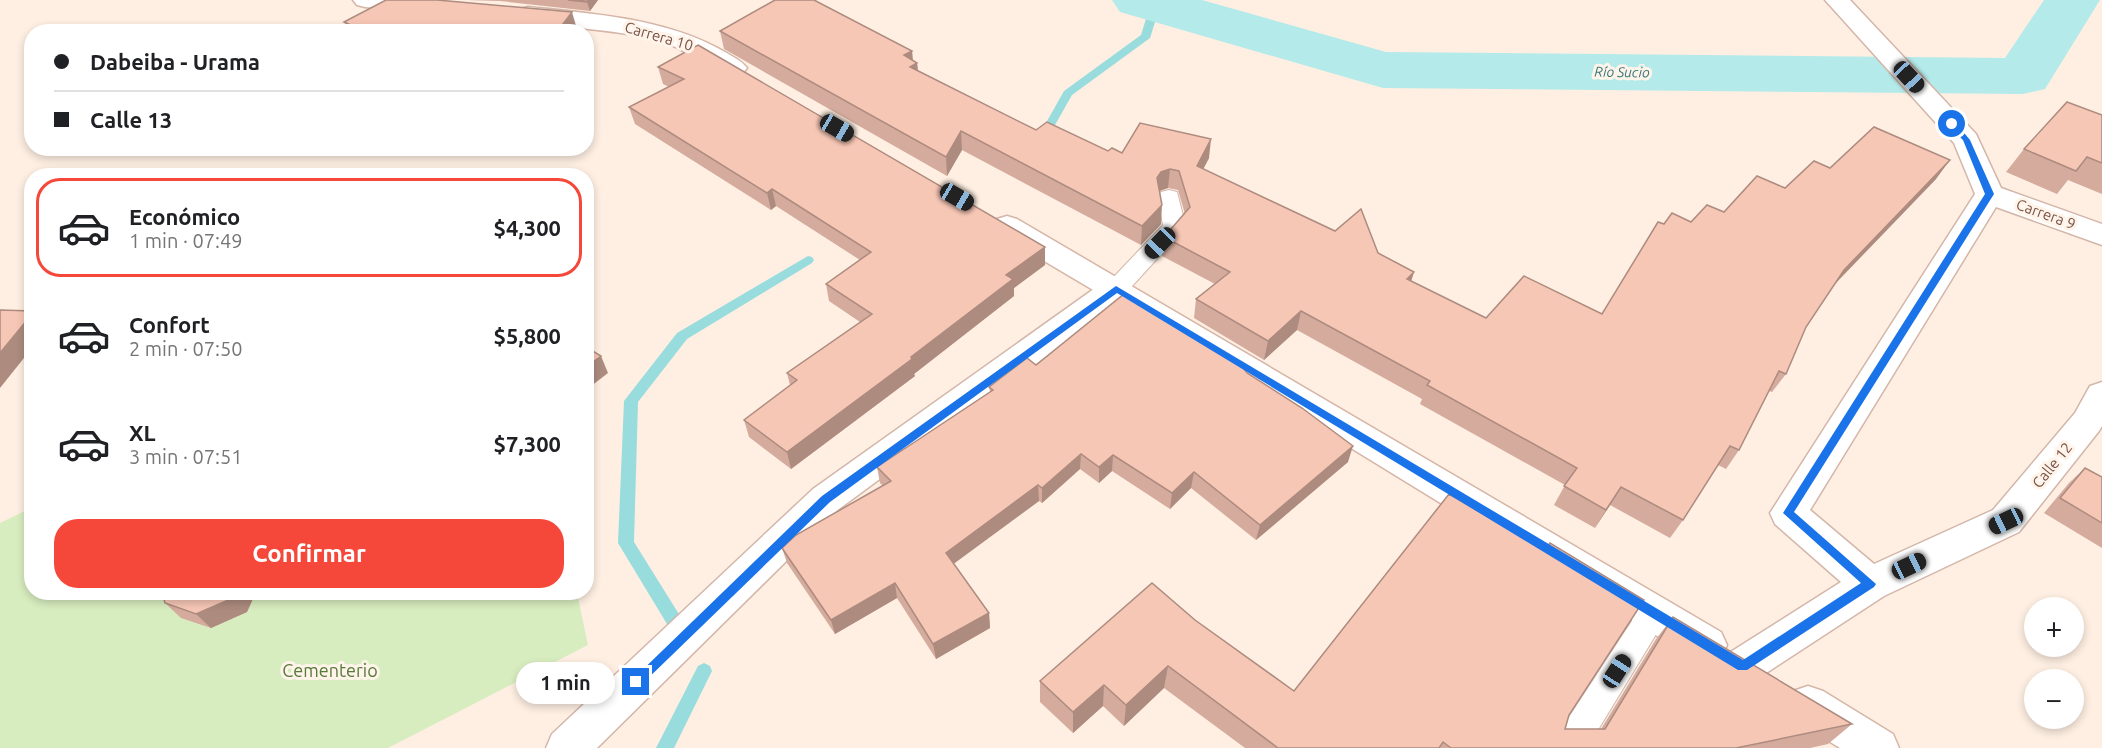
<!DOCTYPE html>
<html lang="es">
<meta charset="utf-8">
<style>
:root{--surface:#fff;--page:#f2f2f2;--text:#202124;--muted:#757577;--line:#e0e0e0;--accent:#f5483a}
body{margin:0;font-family:Ubuntu,sans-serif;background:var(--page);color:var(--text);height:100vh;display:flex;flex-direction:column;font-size:22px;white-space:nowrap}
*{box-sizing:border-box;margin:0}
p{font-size:20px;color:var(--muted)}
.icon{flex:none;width:33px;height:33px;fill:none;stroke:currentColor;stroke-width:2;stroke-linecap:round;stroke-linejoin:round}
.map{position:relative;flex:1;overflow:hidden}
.panel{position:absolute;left:24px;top:168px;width:570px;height:432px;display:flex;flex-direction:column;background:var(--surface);border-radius:24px;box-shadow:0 3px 9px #0003}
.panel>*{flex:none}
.top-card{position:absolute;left:24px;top:24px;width:570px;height:132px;border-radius:24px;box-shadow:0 3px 9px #0003;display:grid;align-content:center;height:132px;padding:0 30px;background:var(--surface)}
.tools{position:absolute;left:2024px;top:597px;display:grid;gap:12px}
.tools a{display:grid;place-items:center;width:60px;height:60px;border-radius:50%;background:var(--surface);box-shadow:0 3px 9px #0003;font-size:30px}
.end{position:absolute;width:27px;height:27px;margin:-14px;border:8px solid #1a73e8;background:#fff;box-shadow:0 0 0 3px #fff}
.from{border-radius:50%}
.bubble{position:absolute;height:42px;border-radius:21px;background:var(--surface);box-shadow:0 3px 9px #0003;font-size:20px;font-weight:700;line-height:42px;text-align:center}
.car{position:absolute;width:18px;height:36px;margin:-18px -9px;border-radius:8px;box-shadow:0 0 4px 2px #0007;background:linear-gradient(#222 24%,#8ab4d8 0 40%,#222 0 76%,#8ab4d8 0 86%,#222 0)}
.top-card b{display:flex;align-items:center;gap:21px;height:57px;font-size:22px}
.top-card b+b{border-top:2px solid var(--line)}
.top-card i{width:15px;height:15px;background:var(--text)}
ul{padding:10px 0 0;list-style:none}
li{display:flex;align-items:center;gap:18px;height:99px;margin:0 12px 9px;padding:0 18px;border:3px solid transparent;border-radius:24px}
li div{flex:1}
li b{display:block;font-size:22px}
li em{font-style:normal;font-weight:700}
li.current{border-color:var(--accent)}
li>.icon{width:54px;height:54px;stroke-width:1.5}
.primary-button{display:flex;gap:12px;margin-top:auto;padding:12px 30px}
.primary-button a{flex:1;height:69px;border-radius:24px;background:var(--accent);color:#fff;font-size:24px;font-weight:700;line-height:69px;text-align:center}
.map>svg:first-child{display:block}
.green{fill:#d8edbf}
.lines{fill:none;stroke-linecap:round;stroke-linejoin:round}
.stream{fill:#99dcdd;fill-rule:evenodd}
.river{fill:#b4eaea;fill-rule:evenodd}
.lane-casing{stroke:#d3b6a9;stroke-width:2}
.street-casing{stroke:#d3b6a9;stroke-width:3}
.secondary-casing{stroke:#d6b5a7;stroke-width:3}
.lane{fill:#fff;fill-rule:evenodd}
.street{fill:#fff;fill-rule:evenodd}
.secondary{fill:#fff;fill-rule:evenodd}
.wall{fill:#d4ab9d}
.shaded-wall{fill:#ad8b7f}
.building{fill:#f7c7b6;stroke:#ad8b7f;stroke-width:1.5}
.route{fill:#1a73e8}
.labels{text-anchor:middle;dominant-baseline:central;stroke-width:6;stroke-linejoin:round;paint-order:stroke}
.far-water-label{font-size:14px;font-style:italic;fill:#357779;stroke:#fff4ea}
.street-label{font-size:15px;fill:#795045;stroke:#fff4ea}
.near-park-label{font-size:18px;fill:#567a3a;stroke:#fff4ea}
</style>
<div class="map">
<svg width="2102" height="748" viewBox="0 0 2102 748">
<rect width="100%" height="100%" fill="#feefe2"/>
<!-- green -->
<path class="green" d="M31,508l1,84 545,1 11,52 -200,103h-388v-225z"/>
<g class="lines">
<!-- stream -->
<g class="stream">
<path d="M1143,0h6l7,19 -6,19 -78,57 -21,37h-8l-1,-2 22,-39 77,-56 5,-16 -5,-17z"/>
<path d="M808,256l4,1 2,3 -2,3 -125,76 -49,63 -4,140 48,77 2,5 -2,5 -6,2 -6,-2 -52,-86 6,-142 53,-68z"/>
<path d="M704,663l6,3 2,5 -38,77h-18l42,-82z"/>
</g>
<!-- river -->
<path class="river" d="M1112,0h90l184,52 619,6 39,-58h56l-55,89 -22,5 -640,-6 -263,-76z"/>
<!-- lane casing -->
<g class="lane-casing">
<g id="lane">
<path d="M1169,190l8,2 9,35 -62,68 -8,2 -8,-2 -4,-6 4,-6 55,-58 -5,-28 3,-5z"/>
<path d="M1654,600l11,4 4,9 -82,135h-35l4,-11 87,-133z"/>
</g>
</g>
<!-- street casing -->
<g class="street-casing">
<g id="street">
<path d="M1825,0h25l126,134 25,54 101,36v21l-106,-38 -186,303 64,54 119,-54 82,-97 15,-27 12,-4v44l-3,5 -80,101 -135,64 -127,83 -14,5 -14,-5 -6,-13 6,-13 112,-71 -66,-58 -5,-11 205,-319 -21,-51z"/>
<path d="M1116,278l11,3 4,8 -4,8 -288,212 -242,239h-51l6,-14 261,-245 292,-208z"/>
</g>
</g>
<!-- secondary casing -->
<g class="secondary-casing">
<g id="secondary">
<path d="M353,0h81l4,5 -4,5 -8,2 -61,-5 -8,-2z"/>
<path d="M528,7c66,7 138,11 197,45 8,5 16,8 22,16l-4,5c-3,1 -6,3 -9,3 -9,-1 -50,-26 -63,-31 -50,-18 -101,-14 -151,-26l-4,-5 4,-5z"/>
<path d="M1007,216l10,3 704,413 6,13 -6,13 -14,5 -14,-5 -588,-361 -108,-64 -5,-7 5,-7z"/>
<path d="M1808,686l15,5 70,43 6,14h-59l-47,-29 -6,-14 6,-14z"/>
</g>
</g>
<!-- lane -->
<use href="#lane" class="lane"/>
<!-- street -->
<use href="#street" class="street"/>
<!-- secondary -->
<use href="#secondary" class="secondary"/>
</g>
<!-- wall -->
<g class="wall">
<path d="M466,0h132l-8,11 -90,-10z"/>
<path d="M344,22l233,7 -2,3h-226z"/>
<path d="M720,31l192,20 1,9 4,3 1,7 118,60 72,21 14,2 87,5 -6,11 175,84 36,19 -3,9 75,37 116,-4 62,-90 27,-2 33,-10 61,-24 45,-20 106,11 -104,108 -26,40 -20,47 -14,18 -3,-1 -30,59 -13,19 -8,-4 -35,55 -13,18 -60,-33 -15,23 -41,-23 11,-20 -145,-81 2,-5 -125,-69 -33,30 -70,-42 2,-19 19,-15 -53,-28 2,-19 21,-23 -7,-24 -10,-2 -8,3 1,33 -20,21 -179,-95 -15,26 -223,-127z"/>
<path d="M698,45l347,220 -31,23v8l-100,78 1,2 -124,93 -42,-32 -5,-17 46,-35 -3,-12 73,-51 -31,-21 -3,-17 34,-24 -84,-54 -5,4 -136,-86 -6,-17 40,-20 -6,-3 -5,-17z"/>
<path d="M2102,115v79l-34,-14 -11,14 -51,-22 18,-23z"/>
<path d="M1036,365l211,8 101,89 -92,78 -65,-52 -21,21 -58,-38 -13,12 -19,-14 -38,34 -3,-2 -85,62 35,50 1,15 -54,31 -39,-61 -62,36 -48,-71 -5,-15 101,-62 -3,-3 -3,-16 113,-75 -1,-5z"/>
<path d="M2085,468l17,9v71l-58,-35 25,-30z"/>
<path d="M162,592h94l-9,20 -36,16 -30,-10 -16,-15z"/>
<path d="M1673,617l179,107 -24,20 -18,4h-565l-81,-60 -40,38 -21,-20 -30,27 -33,-31v-21l155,-61 99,71 275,24 -4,14h36l55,-90z"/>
</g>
<!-- shaded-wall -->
<g class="shaded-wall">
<path d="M589,0h9l-8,11 -3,-9z"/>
<path d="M572,12l5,17 -2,3h-18z"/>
<path d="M912,51l1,14 4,-2 2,18 -15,-26z"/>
<path d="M961,131l1,19 -15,26 -1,-19z"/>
<path d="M1211,139l-2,19 -14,27 2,-19z"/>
<path d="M1950,160l-14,19 -106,110 14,-19z"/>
<path d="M1170,169l-2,19 -9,3 -2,-13 4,-6z"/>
<path d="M772,189l4,17 -5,4 -4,-17z"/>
<path d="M1162,205l-1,19 -20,21 1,-19z"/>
<path d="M1045,247v18l-31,23v8l-100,78 1,2 -124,93 -4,-17 124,-95 95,-82z"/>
<path d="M1414,272l-6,19 -1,-12z"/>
<path d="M1301,311l-4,19 -33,30 4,-19z"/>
<path d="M32,314v34l-32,40v-35z"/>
<path d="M601,356l7,17 -22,17v-23z"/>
<path d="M1353,446l-5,16 -92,78 4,-15z"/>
<path d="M1081,454l-1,15 -38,34v-15z"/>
<path d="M1113,455l-1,16 -13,12v-16z"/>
<path d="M1194,472l-3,16 -21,21 2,-16z"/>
<path d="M1038,485l1,16 -91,67 -2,-15z"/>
<path d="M1621,487l-11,18 -15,23 11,-18z"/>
<path d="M895,583l2,15 -62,36 -4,-14z"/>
<path d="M235,592h21l-9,20 -36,16 -15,-14z"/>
<path d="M989,613l1,15 -54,31 -3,-15z"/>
<path d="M1168,666l-4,22 -40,38 2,-21z"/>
<path d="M1104,685l-1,21 -30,27v-21z"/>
</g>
<!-- building -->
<g class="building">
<path d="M386,0h51l135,12 -15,20h-191l-22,-10z"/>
<path d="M568,0h21l-2,2z"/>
<path d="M775,0h39l98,51 -8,4 13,8 -7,4 126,63 11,-8 61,29 4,-3 10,5 18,-30 71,16 -14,27 138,65 26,-22 17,44 36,19 -7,7 79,39 38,-42 78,38 56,-92 6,2 8,-11 19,9 16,-17 17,7 33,-36 28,12 29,-27 16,7 44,-41 76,33 -106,110 -38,57 -20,47 -7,-3 -40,79 -9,-4 -47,74 -62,-33 -15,23 -42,-24 13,-18 -150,-83 3,-4 -129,-70 -33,30 -72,-42 34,-27 -66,-35 26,-30 -11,-36 -9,-2 -9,3 -4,6 5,27 -20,21 -181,-95 -15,26 -226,-126z"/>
<path d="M698,45l347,202 -39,28 7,4 -102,78 1,2 -125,93 -43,-32 53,-40 -10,-7 85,-59 -46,-30 45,-32 -99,-63 -5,4 -138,-86 55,-28 -26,-12z"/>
<path d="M2067,102l35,13v48l-15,-6 -11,14 -52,-22z"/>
<path d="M1124,294l118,72 5,7 55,35 51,38 -93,79 -66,-53 -22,21 -59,-38 -14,12 -18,-13 -39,34 -4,-3 -92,68 43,60 -56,31 -38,-61 -64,37 -49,-72 14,-13 95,-54 -14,-14 116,-77 -4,-3 38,-29 9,7z"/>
<path d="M0,310l32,1v3l-32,39z"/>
<path d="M586,347l15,9 -15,11z"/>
<path d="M2085,468l17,9v46l-42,-25z"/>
<path d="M1449,494l96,56 5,-7 94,57 -75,115 -4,14h40l68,-112 179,107 -116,24h-285l-8,-6 -4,6h-161l-110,-82 -42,39 -22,-20 -31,27 -33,-31 112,-98 43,37 99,71z"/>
<path d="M162,592h73l-2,6 -37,16 -31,-11z"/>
</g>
<!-- route -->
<path class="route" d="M1949,122h6l15,18 24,54 -200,318 82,72 -2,3 -127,83h-9l-621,-377 -287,209 -190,184 -4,1 -6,-5 192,-186 294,-210 627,374 118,-77 -78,-70 202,-319 -22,-54 -14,-14z"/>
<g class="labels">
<!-- far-water labels -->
<g class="far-water-label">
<text transform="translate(1622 72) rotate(1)">Río Sucio</text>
</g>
<!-- street labels -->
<g class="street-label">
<text transform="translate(659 36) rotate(16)">Carrera 10</text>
<text transform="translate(2046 214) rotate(20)">Carrera 9</text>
<text transform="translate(2052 465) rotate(-51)">Calle 12</text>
</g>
<!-- near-park labels -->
<g class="near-park-label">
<text x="330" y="670">Cementerio</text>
</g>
</g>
</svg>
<div class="tools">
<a>+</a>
<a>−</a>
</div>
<i class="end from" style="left:1952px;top:124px"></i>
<i class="end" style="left:636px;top:682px"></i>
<div class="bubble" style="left:516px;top:662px;width:99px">1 min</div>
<i class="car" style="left:1909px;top:77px;rotate:137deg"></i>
<i class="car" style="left:837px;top:128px;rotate:120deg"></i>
<i class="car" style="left:957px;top:197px;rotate:120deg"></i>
<i class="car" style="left:1160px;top:243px;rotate:224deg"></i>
<i class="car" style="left:2006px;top:521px;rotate:245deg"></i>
<i class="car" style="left:1909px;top:566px;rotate:65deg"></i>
<i class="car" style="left:1617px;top:671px;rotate:33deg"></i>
<div class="top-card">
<b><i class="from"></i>Dabeiba - Urama</b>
<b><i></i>Calle 13</b>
</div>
<section class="panel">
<ul>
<li class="current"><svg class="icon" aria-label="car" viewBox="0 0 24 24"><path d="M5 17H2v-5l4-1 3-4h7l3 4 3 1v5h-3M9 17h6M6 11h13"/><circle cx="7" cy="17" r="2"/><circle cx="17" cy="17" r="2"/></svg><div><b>Económico</b><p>1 min · 07:49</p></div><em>$4,300</em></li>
<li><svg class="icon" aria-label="car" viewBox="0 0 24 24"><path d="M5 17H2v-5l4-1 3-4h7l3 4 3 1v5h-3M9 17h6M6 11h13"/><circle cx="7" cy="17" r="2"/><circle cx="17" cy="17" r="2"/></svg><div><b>Confort</b><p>2 min · 07:50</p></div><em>$5,800</em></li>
<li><svg class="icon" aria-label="car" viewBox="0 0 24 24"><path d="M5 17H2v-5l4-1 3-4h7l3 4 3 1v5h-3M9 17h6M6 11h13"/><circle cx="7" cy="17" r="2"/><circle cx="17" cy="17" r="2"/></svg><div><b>XL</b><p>3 min · 07:51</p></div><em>$7,300</em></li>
</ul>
<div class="primary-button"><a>Confirmar</a></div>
</section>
</div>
